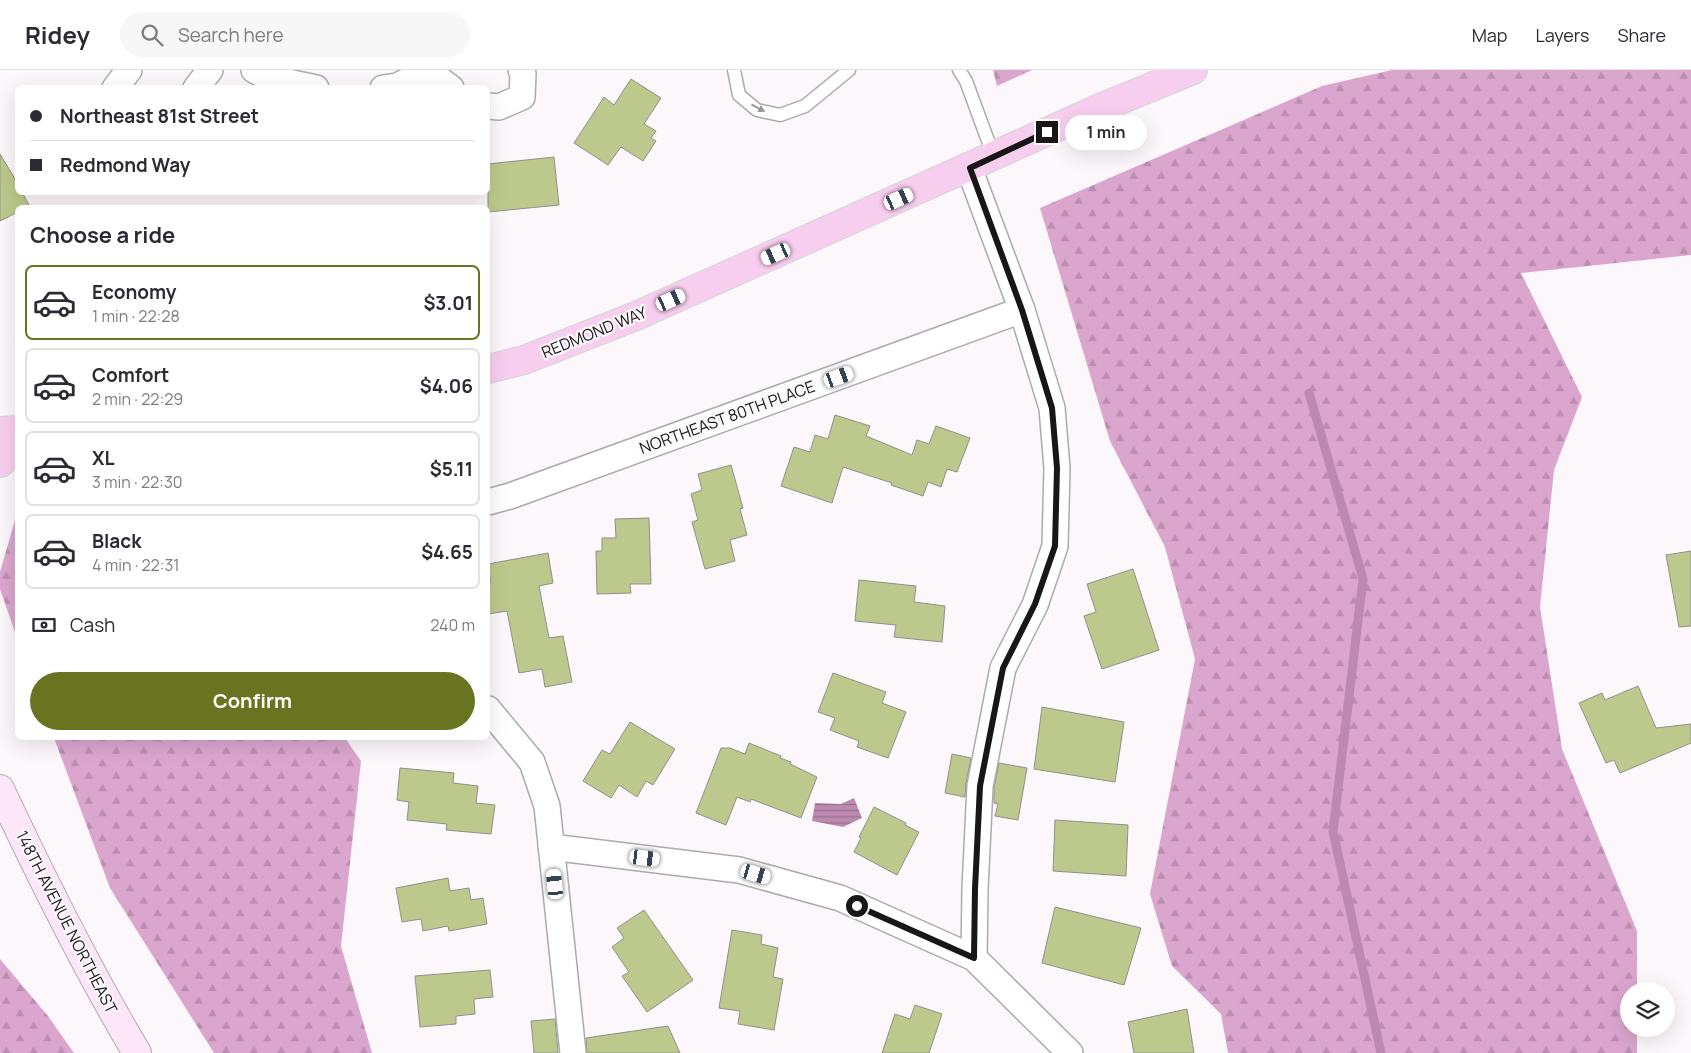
<!DOCTYPE html>
<meta charset="utf-8">
<style>
:root{--surface:#fff;--page:#f7f7f7;--text:#2b2b33;--muted:#7c7c81;--line:#e1e1e2;--accent:#68741f}
body{margin:0;font-family:Manrope,sans-serif;background:var(--page);color:var(--text);height:100vh;display:flex;flex-direction:column;font-size:19px;white-space:nowrap}
*{box-sizing:border-box;margin:0}
p{font-size:16px;color:var(--muted)}
.icon{flex:none;width:28px;height:28px;fill:none;stroke:currentColor;stroke-width:2;stroke-linecap:round;stroke-linejoin:round}
.map{position:relative;flex:1;overflow:hidden}
.details{position:absolute;left:15px;top:135px;width:475px;height:535px;display:flex;flex-direction:column;background:var(--surface);border-radius:8px;box-shadow:0 5px 20px #0002}
.details>*{flex:none}
.top-card{position:absolute;left:15px;top:15px;width:475px;height:110px;border-radius:8px;box-shadow:0 5px 20px #0002;display:grid;align-content:center;height:110px;padding:0 15px;background:var(--surface)}
.fabs{position:absolute;left:1620px;top:912px;display:grid;gap:10px}
.fabs a{display:grid;place-items:center;width:55px;height:55px;border-radius:50%;background:var(--surface);box-shadow:0 5px 20px #0002;font-size:25px}
.end{position:absolute;width:22px;height:22px;margin:-11px;border:6px solid #181617;background:#fff;box-shadow:0 0 0 2px #fff}
.from{border-radius:50%}
.bubble{position:absolute;height:35px;border-radius:18px;background:var(--surface);box-shadow:0 5px 20px #0002;font-size:16px;font-weight:700;line-height:35px;text-align:center}
.car{position:absolute;width:15px;height:30px;margin:-15px -8px;border-radius:6px;box-shadow:0 0 4px 1px #0007;background:linear-gradient(#fff 24%,#345 0 40%,#fff 0 76%,#345 0 86%,#fff 0)}
.top-card b{display:flex;align-items:center;gap:18px;height:48px;font-size:19px}
.top-card b+b{border-top:1px solid var(--line)}
.top-card i{width:12px;height:12px;background:var(--text)}
ul{padding:0;list-style:none}
li{display:flex;align-items:center;gap:15px;height:75px;margin:0 10px 8px;padding:0 5px;border:2px solid var(--line);border-radius:8px}
li div{flex:1}
li b{display:block;font-size:19px}
li em{font-style:normal;font-weight:700}
li.on{border-color:var(--accent)}
li>.icon{width:45px;height:45px;stroke-width:1.5}
h2{padding:0 15px;font-size:22px;line-height:60px}
.pay{display:flex;align-items:center;gap:12px;height:55px;padding:0 15px;font-size:19px}
.pay p{margin-inline-start:auto}
.primary-button{display:flex;gap:10px;margin-top:auto;padding:10px 15px}
.primary-button a{flex:1;height:58px;border-radius:30px;background:var(--accent);color:#fff;font-size:20px;font-weight:700;line-height:58px;text-align:center}
header{display:flex;align-items:center;gap:30px;box-sizing:border-box;height:70px;padding:0 25px;background:var(--surface);border-bottom:1px solid var(--line)}
header strong{font-size:24px}
nav{display:flex;gap:28px;margin-inline-start:auto;font-size:18px}
.search{width:350px;height:45px;background:var(--page);display:flex;align-items:center;gap:12px;box-sizing:border-box;padding:0 18px;border-radius:28px;color:var(--muted);font-size:19px}
.map>svg:first-child{display:block}
.forest{fill:url(#forest-firs)}
.water{fill:url(#water-rules)}
.lines{fill:none;stroke-linecap:round;stroke-linejoin:round}
.stream{stroke:#bc89b0;stroke-width:9}
.building{fill:#bdc88c;stroke:#8f908c}
.service-casing{stroke:#adaaac;stroke-width:15}
.minor-casing{stroke:#adaaac;stroke-width:28}
.secondary-casing{stroke:#adaaac;stroke-width:30}
.primary-casing{stroke:#d5d5d5;stroke-width:30}
.service{stroke:#fff;stroke-width:12}
.minor{stroke:#fff;stroke-width:25}
.secondary{stroke:#fce6f7;stroke-width:28}
.primary{stroke:#f8ceee;stroke-width:28}
.oneway{fill:#979697}
.route{stroke:#181617;stroke-width:6}
.labels{text-anchor:middle;dominant-baseline:central;stroke-width:4.5;stroke-linejoin:round;paint-order:stroke}
.street-label{font-size:16px;fill:#181617;stroke:#fbf7fa}
</style>
<header>
<strong>Ridey</strong>
<div class="search"><svg class="icon" aria-label="search" viewBox="0 0 24 24"><circle cx="10" cy="10" r="6"/><path d="M15 15l6 6"/></svg>Search here</div>
<nav><a>Map</a><a>Layers</a><a>Share</a></nav>
</header>
<div class="map">
<svg width="1691" height="983" viewBox="0 0 1691 983">
<defs>
<pattern id="forest-firs" width="22" height="20" patternUnits="userSpaceOnUse" patternTransform="scale(1.25)"><rect width="22" height="20" fill="#dba6ce"/><path d="M5 1l3.5 6h-7zM16 11l3.5 6h-7z" fill="#bb8eb0"/></pattern>
<pattern id="water-rules" width="6" height="5" patternUnits="userSpaceOnUse" patternTransform="scale(1.25)"><rect width="6" height="5" fill="#bc89b0"/><path d="M0 2.5h6" fill="none" stroke="#986f8e"/></pattern>
</defs>
<rect width="100%" height="100%" fill="#fbf7fa"/>
<!-- forest -->
<g class="forest">
<path d="M993,0h39l-35,16z"/>
<path d="M1392,0h299v185l-170,18 61,124 -28,73 -14,137 22,142 75,182v60h-8v38h8v24h-409l-7,-39 -49,-48 -22,-72 45,-235 -30,-112 -55,-106 -70,-233 282,-122z"/>
<path d="M17,443v125l-17,-49v-17z"/>
<path d="M54,668h291l16,23 -20,185 31,107h-158l-104,-165z"/>
<path d="M0,889l48,57 26,37h-74z"/>
</g>
<!-- water -->
<path class="water" d="M854,728l8,20 -19,9 -31,-6 3,-18 26,1z"/>
<g class="lines">
<!-- stream -->
<path class="stream" d="M1309,323l54,186 -30,252 48,222"/>
</g>
<!-- building -->
<g class="building">
<path d="M631,9l30,19 -17,26 12,7 -5,7 5,3 -13,20 -22,-14 -13,18 -34,-22 30,-46 10,8z"/>
<path d="M0,84l18,30v8h4l7,13 -4,3h-7v4l-18,9z"/>
<path d="M554,87l5,48 -71,7v-48z"/>
<path d="M835,345l35,11 -4,10 46,19 5,-15 12,4 7,-18 34,12 -13,34 -10,-3 -6,18 -13,-5 -5,14 -32,-11 1,-2 -49,-16 -11,36 -51,-17 13,-39 16,5 5,-17 13,4z"/>
<path d="M731,395l12,43 -3,1 7,26 -17,5 5,21 -30,8 -13,-47 6,-2 -7,-26 11,-4 -4,-16z"/>
<path d="M649,448l2,66h-21l1,9 -34,1 -1,-43h6v-13h14l-1,-19z"/>
<path d="M1691,481v75l-12,1 -13,-72z"/>
<path d="M548,483l5,30 -14,3 10,52 14,-2 9,46 -27,5 -3,-18 -23,4 -12,-62 -19,3v-30l3,-1 -3,-19z"/>
<path d="M1133,499l26,81 -57,19 -18,-53 12,-4 -9,-28z"/>
<path d="M859,510l57,6 -2,16 31,4 -3,36 -48,-5 2,-12 -41,-4z"/>
<path d="M833,603l53,19 -4,11 24,9 -18,46 -31,-11 2,-6 -29,-11 5,-12 -17,-6z"/>
<path d="M1638,616l18,42 35,-4v19l-71,30 -6,-13 -8,3 -27,-60 23,-10 3,7z"/>
<path d="M1042,637l82,15 -9,60 -81,-13z"/>
<path d="M630,652l45,27 -22,36 -7,-4 -9,16 -18,-12 -8,13 -28,-17 19,-31 8,4z"/>
<path d="M749,673l32,13 -1,2 11,4 -1,2 27,13 -16,41 -50,-19 -1,3 -13,-5 -11,28 -30,-12 25,-65h9l15,6z"/>
<path d="M952,684l19,4 -5,25 -1,14 -20,-4z"/>
<path d="M999,693l28,5 -9,52 -23,-4 3,-12 -4,-1v-15z"/>
<path d="M400,698l54,5 -1,10 25,3 -2,17 19,2 -4,29 -45,-4 1,-6 -40,-4 2,-18 -12,-2z"/>
<path d="M874,737l32,16 -1,2 14,7 -22,43 -43,-23 7,-14 -2,-1z"/>
<path d="M1055,750l73,5 -2,51 -73,-5z"/>
<path d="M448,808l2,13 19,-3 2,12 12,-2 4,26 -38,7 -1,-5 -25,5 -2,-12 -19,3 -6,-34z"/>
<path d="M1055,837l86,21 -17,57 -82,-22z"/>
<path d="M644,840l49,70 -46,32 -25,-36 7,-4 -17,-25 12,-9 -7,-10z"/>
<path d="M732,860l30,5 -1,9 17,4 -5,29 10,2 -9,51 -36,-6 2,-13 -21,-3z"/>
<path d="M490,900l3,27 -19,2 1,15 -19,2v8l-36,3 -5,-51z"/>
<path d="M915,935l27,9 -13,39h-47l13,-39 15,5z"/>
<path d="M1187,939l7,44h-60l-6,-31z"/>
<path d="M555,949l3,34h-24l-3,-32z"/>
<path d="M668,956l12,27h-93l-1,-15z"/>
</g>
<g class="lines">
<!-- service casing -->
<g class="service-casing">
<g id="service">
<path d="M734,0l5,25 18,15 23,5 25,-9 44,-36"/>
<path d="M959,0l7,11 28,76"/>
</g>
</g>
<!-- minor casing -->
<g class="minor-casing">
<g id="minor">
<path d="M254,0l15,8 47,10"/>
<path d="M428,1l23,17"/>
<path d="M115,18l14,-18"/>
<path d="M196,18l14,-18"/>
<path d="M383,18l14,-2 33,-16"/>
<path d="M488,36l11,1 23,-10 1,-23 -2,-4"/>
<path d="M969,98l53,142 30,98 5,60 -2,78 -20,59 -32,63 -23,118 -5,103 -1,69"/>
<path d="M488,432l22,-6 512,-186"/>
<path d="M488,639l44,53 15,44 26,247"/>
<path d="M551,777l188,23 101,28 134,60 96,95"/>
</g>
</g>
<!-- secondary casing -->
<g class="secondary-casing">
<path id="secondary" d="M0,719c42,90 86,178 137,264"/>
</g>
<!-- primary casing -->
<g class="primary-casing">
<g id="primary">
<path d="M488,299l36,-9 112,-44 464,-208 93,-38"/>
<path d="M0,361l18,-1"/>
<path d="M0,393l18,-17"/>
</g>
</g>
<!-- service -->
<use href="#service" class="service"/>
<!-- minor -->
<use href="#minor" class="minor"/>
<!-- secondary -->
<use href="#secondary" class="secondary"/>
<!-- primary -->
<use href="#primary" class="primary"/>
</g>
<!-- one-way arrows -->
<defs><path id="oneway-solid" d="M-6-.8H1V-3.2L6.5 0L1 3.2V.8H-6Z" transform="scale(1.25)"/></defs>
<use class="oneway" href="#oneway-solid" transform="translate(758 38) rotate(28)"/>
<g class="lines">
<!-- route -->
<path class="route" d="M857,836l117,52 1,-69 5,-103 23,-118 32,-64 20,-58 2,-78 -5,-60 -30,-98 -52,-142 77,-36"/>
</g>
<g class="labels">
<!-- street labels -->
<g class="street-label">
<text transform="translate(594 262) rotate(-22)">REDMOND WAY</text>
<text transform="translate(727 347) rotate(-20)">NORTHEAST 80TH PLACE</text>
<text transform="translate(67 852) rotate(63)">148TH AVENUE NORTHEAST</text>
</g>
</g>
</svg>
<div class="fabs">
<a><svg class="icon" aria-label="layers" viewBox="0 0 24 24"><path d="M12 4l9 5-9 5-9-5zM3 14l9 5 9-5"/></svg></a>
</div>
<i class="end from" style="left:857px;top:836px"></i>
<i class="end" style="left:1047px;top:62px"></i>
<div class="bubble" style="left:1065px;top:45px;width:82px">1 min</div>
<i class="car" style="left:899px;top:129px;rotate:66deg"></i>
<i class="car" style="left:776px;top:184px;rotate:246deg"></i>
<i class="car" style="left:671px;top:230px;rotate:66deg"></i>
<i class="car" style="left:839px;top:307px;rotate:70deg"></i>
<i class="car" style="left:645px;top:788px;rotate:97deg"></i>
<i class="car" style="left:756px;top:804px;rotate:106deg"></i>
<i class="car" style="left:555px;top:814px;rotate:354deg"></i>
<div class="top-card">
<b><i class="from"></i>Northeast 81st Street</b>
<b><i></i>Redmond Way</b>
</div>
<section class="details">
<h2>Choose a ride</h2>
<ul>
<li class="on"><svg class="icon" aria-label="car" viewBox="0 0 24 24"><path d="M5 17H2v-5l4-1 3-4h7l3 4 3 1v5h-3M9 17h6M6 11h13"/><circle cx="7" cy="17" r="2"/><circle cx="17" cy="17" r="2"/></svg><div><b>Economy</b><p>1 min · 22:28</p></div><em>$3.01</em></li>
<li><svg class="icon" aria-label="car" viewBox="0 0 24 24"><path d="M5 17H2v-5l4-1 3-4h7l3 4 3 1v5h-3M9 17h6M6 11h13"/><circle cx="7" cy="17" r="2"/><circle cx="17" cy="17" r="2"/></svg><div><b>Comfort</b><p>2 min · 22:29</p></div><em>$4.06</em></li>
<li><svg class="icon" aria-label="car" viewBox="0 0 24 24"><path d="M5 17H2v-5l4-1 3-4h7l3 4 3 1v5h-3M9 17h6M6 11h13"/><circle cx="7" cy="17" r="2"/><circle cx="17" cy="17" r="2"/></svg><div><b>XL</b><p>3 min · 22:30</p></div><em>$5.11</em></li>
<li><svg class="icon" aria-label="car" viewBox="0 0 24 24"><path d="M5 17H2v-5l4-1 3-4h7l3 4 3 1v5h-3M9 17h6M6 11h13"/><circle cx="7" cy="17" r="2"/><circle cx="17" cy="17" r="2"/></svg><div><b>Black</b><p>4 min · 22:31</p></div><em>$4.65</em></li>
</ul>
<div class="pay"><svg class="icon" aria-label="cash" viewBox="0 0 24 24"><path d="M3 7h18v10H3z"/><circle cx="12" cy="12" r="2"/></svg>Cash<p>240 m</p></div>
<div class="primary-button"><a>Confirm</a></div>
</section>
</div>
